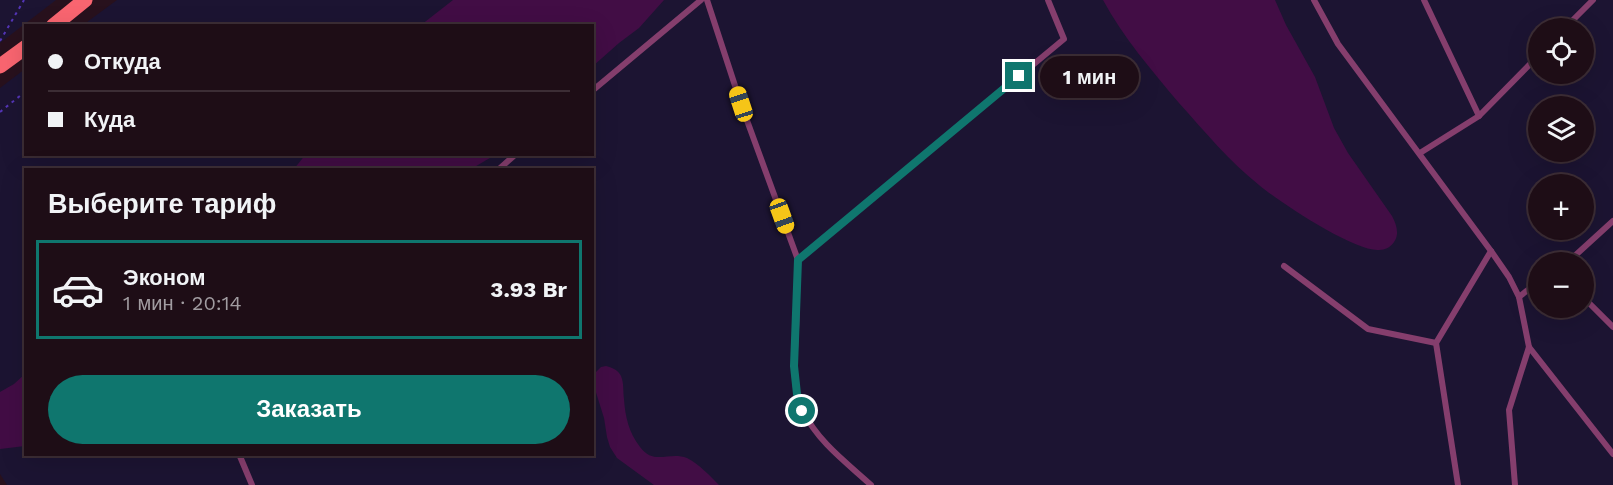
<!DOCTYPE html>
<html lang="ru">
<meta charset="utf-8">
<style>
:root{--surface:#1e0d16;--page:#26161f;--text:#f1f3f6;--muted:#a19ca1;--line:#3c2d35;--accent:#0f766e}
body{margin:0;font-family:"Work Sans",sans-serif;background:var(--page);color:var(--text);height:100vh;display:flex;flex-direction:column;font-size:22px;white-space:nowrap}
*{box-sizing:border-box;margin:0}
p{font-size:20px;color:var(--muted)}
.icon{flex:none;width:33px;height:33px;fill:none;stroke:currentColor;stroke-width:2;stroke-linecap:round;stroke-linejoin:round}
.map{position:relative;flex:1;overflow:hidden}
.side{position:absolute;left:24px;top:168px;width:570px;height:288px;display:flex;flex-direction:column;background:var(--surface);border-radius:0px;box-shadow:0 6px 24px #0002,0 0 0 2px var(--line)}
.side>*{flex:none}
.top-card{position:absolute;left:24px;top:24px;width:570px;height:132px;border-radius:0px;box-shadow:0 6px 24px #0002,0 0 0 2px var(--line);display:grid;align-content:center;height:132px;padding:0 24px;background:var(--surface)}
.controls{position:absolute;left:1528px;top:18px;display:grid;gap:12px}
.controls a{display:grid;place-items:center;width:66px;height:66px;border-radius:50%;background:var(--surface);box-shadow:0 6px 24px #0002,0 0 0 2px var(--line);font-size:30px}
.end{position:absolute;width:27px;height:27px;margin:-14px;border:8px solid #0f766e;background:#fff;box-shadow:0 0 0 3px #fff}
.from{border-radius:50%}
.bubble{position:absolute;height:42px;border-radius:21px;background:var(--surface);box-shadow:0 6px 24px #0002,0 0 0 2px var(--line);font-size:20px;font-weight:700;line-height:42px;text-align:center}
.car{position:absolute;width:18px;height:36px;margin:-18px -9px;border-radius:8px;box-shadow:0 0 4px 2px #0007;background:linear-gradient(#f5c518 24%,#345 0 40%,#f5c518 0 76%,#345 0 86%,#f5c518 0)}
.top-card b{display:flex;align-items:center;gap:21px;height:57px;font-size:22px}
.top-card b+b{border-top:2px solid var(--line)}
.top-card i{width:15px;height:15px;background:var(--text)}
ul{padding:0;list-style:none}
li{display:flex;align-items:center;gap:18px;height:99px;margin:0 12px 9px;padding:0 12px;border:3px solid var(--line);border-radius:0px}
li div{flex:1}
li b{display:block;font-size:22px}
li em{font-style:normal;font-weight:700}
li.selected{border-color:var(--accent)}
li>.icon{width:54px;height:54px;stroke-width:1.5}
h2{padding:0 24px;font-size:27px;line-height:72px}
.button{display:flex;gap:12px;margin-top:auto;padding:12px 24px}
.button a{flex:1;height:69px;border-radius:36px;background:var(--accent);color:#fff;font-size:24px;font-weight:700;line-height:69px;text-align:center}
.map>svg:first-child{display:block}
.green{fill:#1c1432;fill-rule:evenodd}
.water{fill:#420d45}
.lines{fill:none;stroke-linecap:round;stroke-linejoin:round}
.path{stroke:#5435b6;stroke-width:2;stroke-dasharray:3 4.5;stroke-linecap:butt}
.service{stroke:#853e6d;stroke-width:6}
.primary{stroke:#f96570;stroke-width:15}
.primary-bridge{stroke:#f96570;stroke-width:15}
.route{stroke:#0f766e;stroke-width:8}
</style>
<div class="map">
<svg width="1613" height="485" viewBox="0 0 1613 485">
<rect width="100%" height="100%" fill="#28111d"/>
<!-- green -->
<g class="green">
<path d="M0,0h56l-56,43z"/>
<path d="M117,0h1496v485h-1606l-7,-11v-386l25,-19 1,85h566v-128l-509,-1zM1539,28h45v46h-45zM1539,106h45v46h-45zM26,170h566v284h-566zM1539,184h45v46h-45zM1539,262h45v46h-45z"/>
</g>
<!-- water -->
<g class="water">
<path d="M453,0h211l-25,28 -20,15 -26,23 -1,-40 -171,-1z"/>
<path d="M1103,0h172l11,25 29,52 19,51 14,25 44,63c4,8 8,17 2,26 -3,5 -9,8 -15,8 -24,2 -100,-48 -120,-65 -30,-24 -54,-53 -80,-82 -27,-32 -56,-66 -76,-103z"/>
<path d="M306,154h189v1l-24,14h-177z"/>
<path d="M606,366c7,2 12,4 15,10 3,7 2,16 3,23 1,17 5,34 16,48 14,19 29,4 47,11 12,6 23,18 32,27h-65l-37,-27 -7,-11 -3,-10 -3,-19 -10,-32 -1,-7 2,-6 6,-6z"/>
<path d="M25,374v72l-25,3v-57l14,-8z"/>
</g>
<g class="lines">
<!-- path -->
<g class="path">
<path d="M0,41l24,-41"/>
<path d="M0,112l26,-21"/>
</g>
<!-- service -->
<g class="service">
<path d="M707,0l34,104 57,156 266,-221 -16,-39"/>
<path d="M1314,0l24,44 153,207 18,26 10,20 20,-16"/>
<path d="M1424,0l55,116"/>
<path d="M1565,28l28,-28"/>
<path d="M592,91l109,-91"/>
<path d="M1420,153l59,-37 60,-61"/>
<path d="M498,170l18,-16"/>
<path d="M798,260c-1,23 -1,47 -2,70 -1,26 -5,57 7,81 15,31 44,52 68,74"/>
<path d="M1568,262l45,-41"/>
<path d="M1284,266l84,63 68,14"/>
<path d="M1584,298l29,29"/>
<path d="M1529,347l84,107"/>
<path d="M239,454l13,31"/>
<path d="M1458,485l-22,-142 55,-92"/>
<path d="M1515,485l-6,-75 20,-63 -10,-50"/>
</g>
<!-- primary -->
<path class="primary" d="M0,66l26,-19"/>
<!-- primary-bridge -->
<path class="primary-bridge" d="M53,26l32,-26"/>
</g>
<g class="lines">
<!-- route -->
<path class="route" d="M802,411l-5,-17 -3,-28 4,-106 221,-184"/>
</g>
</svg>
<div class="controls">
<a><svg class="icon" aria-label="locate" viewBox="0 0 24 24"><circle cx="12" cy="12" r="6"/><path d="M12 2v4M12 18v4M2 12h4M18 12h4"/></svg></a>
<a><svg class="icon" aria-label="layers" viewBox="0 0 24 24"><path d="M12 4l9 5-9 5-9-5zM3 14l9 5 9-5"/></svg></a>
<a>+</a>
<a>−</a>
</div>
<i class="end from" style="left:802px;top:411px"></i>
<i class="end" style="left:1019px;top:76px"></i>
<div class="bubble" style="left:1040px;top:56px;width:99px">1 мин</div>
<i class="car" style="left:741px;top:104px;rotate:342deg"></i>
<i class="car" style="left:782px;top:216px;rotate:160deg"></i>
<div class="top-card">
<b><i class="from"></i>Откуда</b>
<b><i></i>Куда</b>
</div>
<section class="side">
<h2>Выберите тариф</h2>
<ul>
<li class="selected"><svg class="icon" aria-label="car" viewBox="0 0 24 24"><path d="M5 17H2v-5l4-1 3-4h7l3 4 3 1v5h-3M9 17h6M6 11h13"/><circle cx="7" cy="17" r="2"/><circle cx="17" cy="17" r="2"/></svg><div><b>Эконом</b><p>1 мин · 20:14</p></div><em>3.93 Br</em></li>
</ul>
<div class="button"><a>Заказать</a></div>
</section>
</div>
